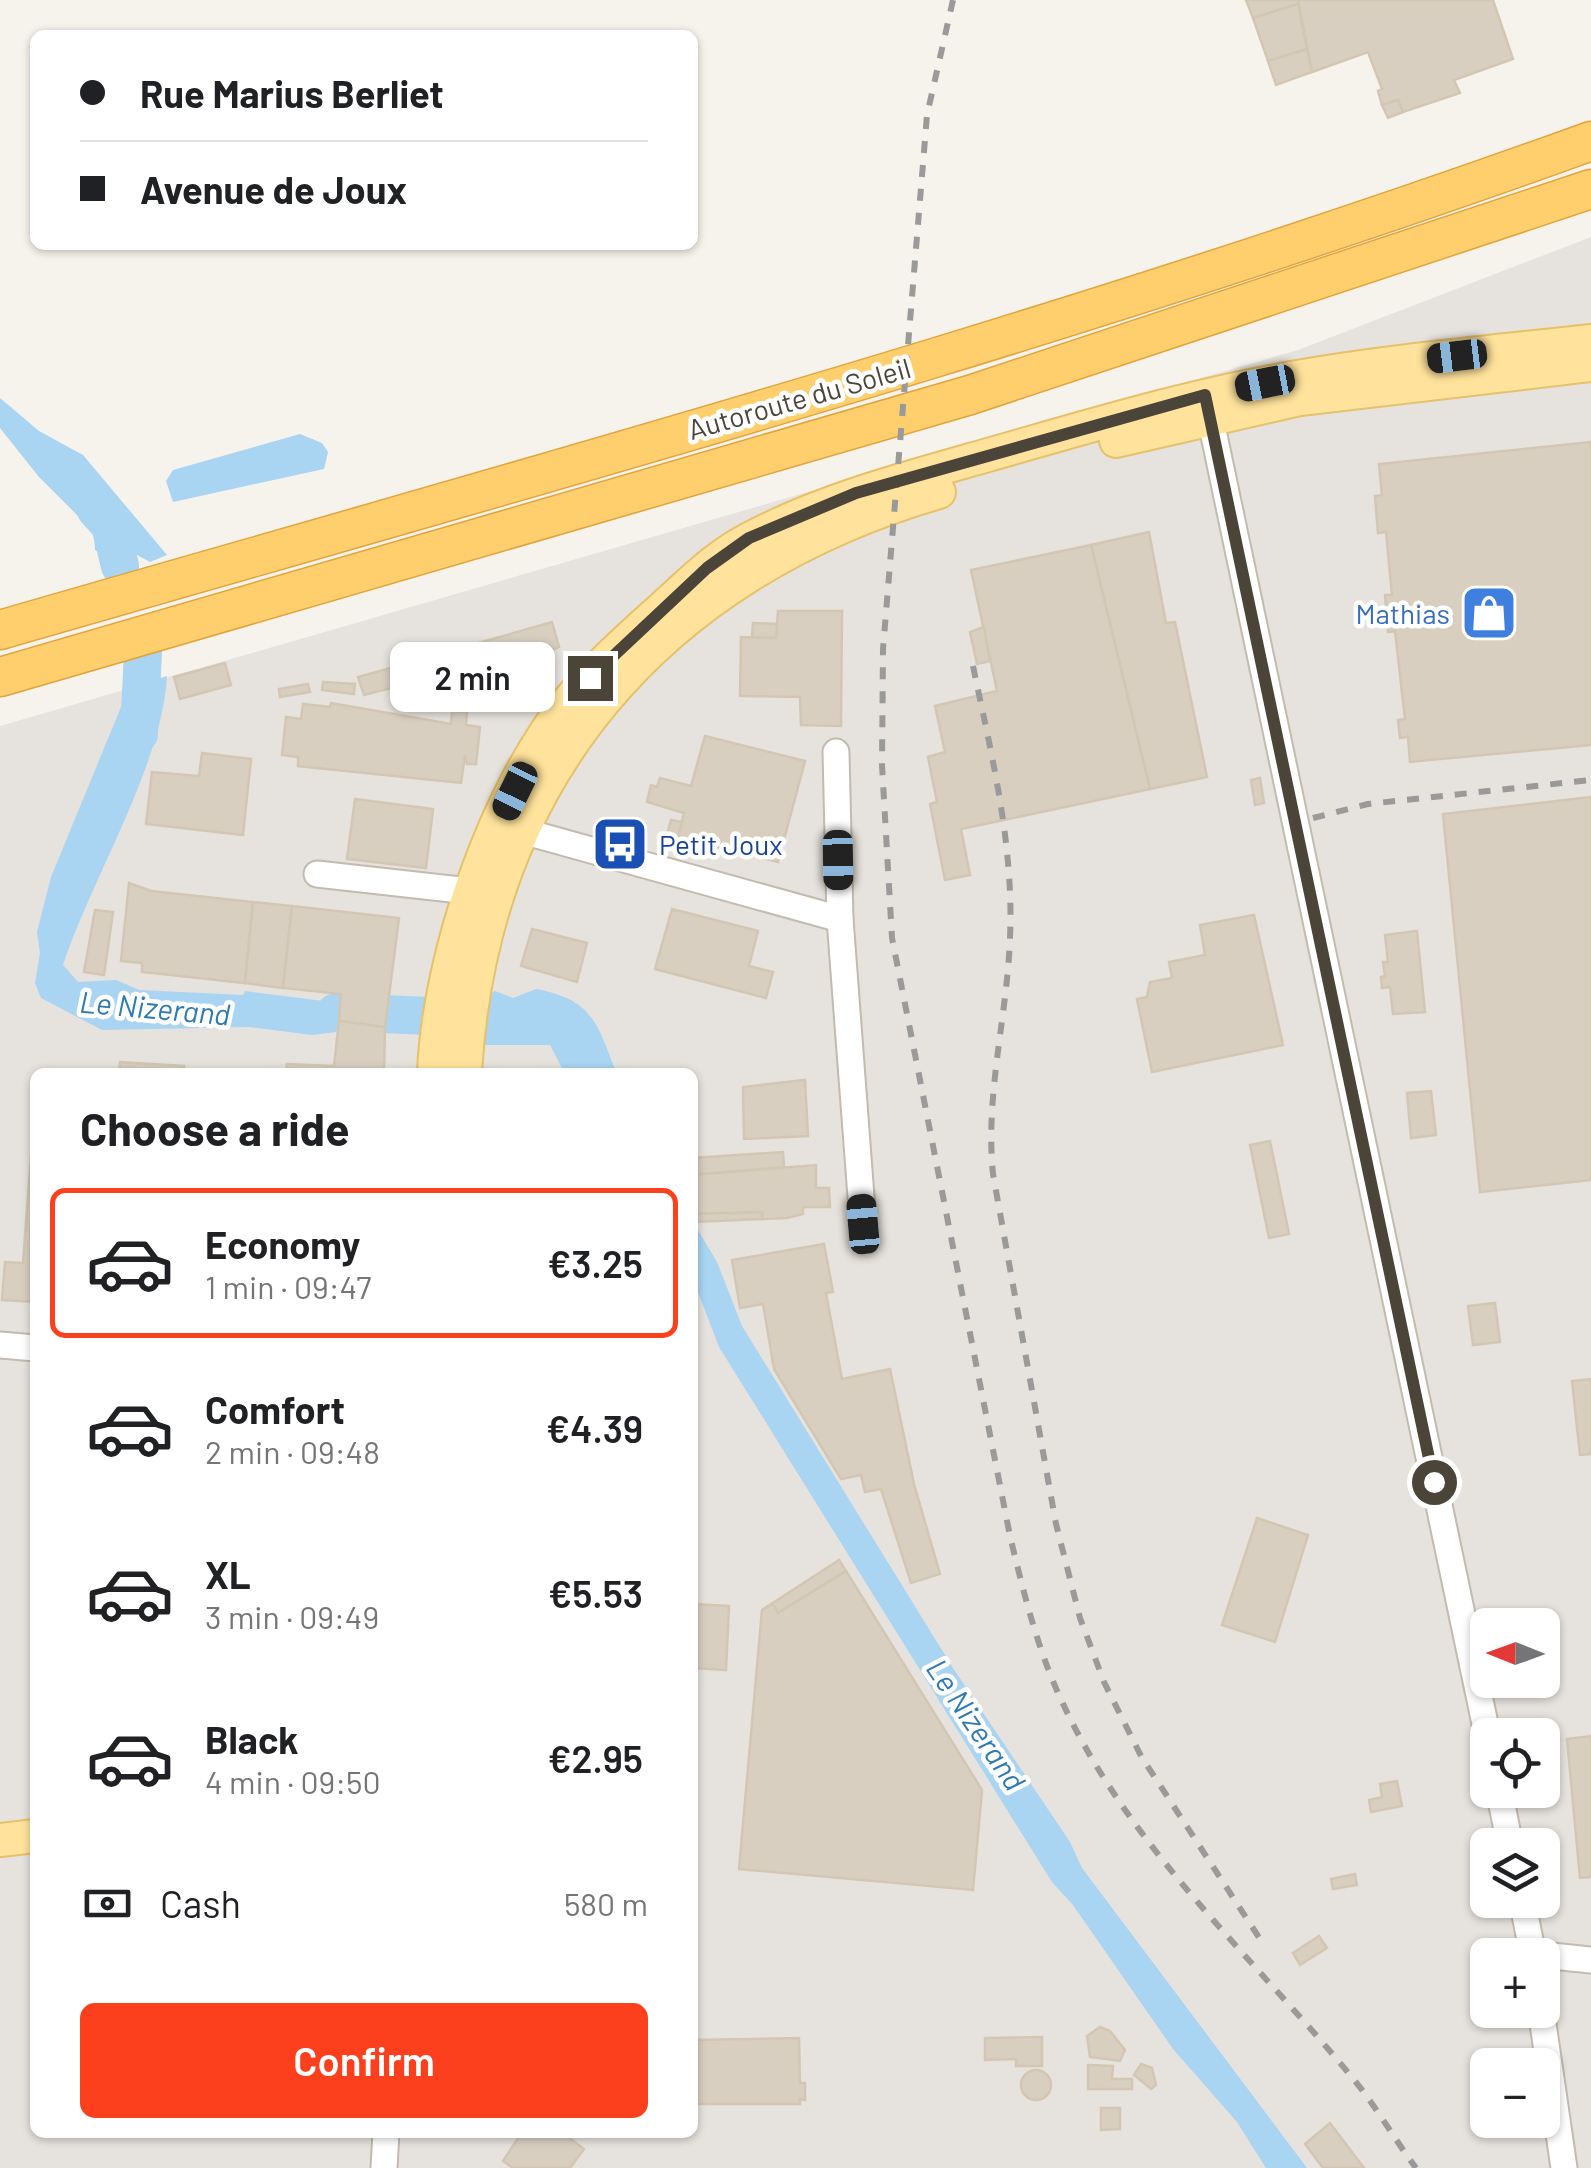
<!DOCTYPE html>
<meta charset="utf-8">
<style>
:root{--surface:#fff;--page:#f2f2f2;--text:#202124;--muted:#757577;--line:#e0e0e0;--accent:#fc3f1d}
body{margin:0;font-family:Barlow,sans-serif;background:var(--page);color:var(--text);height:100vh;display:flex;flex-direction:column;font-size:38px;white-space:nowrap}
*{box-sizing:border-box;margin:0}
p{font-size:32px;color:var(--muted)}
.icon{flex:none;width:55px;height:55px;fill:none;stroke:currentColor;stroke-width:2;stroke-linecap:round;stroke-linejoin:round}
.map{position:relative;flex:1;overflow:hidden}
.side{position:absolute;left:30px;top:1068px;width:668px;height:1070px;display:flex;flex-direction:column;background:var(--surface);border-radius:15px;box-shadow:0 2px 8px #0004}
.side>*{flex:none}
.hud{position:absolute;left:30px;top:30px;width:668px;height:220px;border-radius:15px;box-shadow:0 2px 8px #0004;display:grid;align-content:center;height:220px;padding:0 50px;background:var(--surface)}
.needle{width:65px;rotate:271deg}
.controls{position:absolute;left:1470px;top:1608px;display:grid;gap:20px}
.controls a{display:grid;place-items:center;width:90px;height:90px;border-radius:15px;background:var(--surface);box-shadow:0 2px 8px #0004;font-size:50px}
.end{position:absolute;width:45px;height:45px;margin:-22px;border:12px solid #4b4439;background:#fff;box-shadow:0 0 0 5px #fff}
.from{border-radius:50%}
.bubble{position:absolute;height:70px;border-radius:15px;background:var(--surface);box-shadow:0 2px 8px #0004;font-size:32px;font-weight:600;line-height:70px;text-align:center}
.car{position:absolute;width:30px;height:60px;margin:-30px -15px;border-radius:12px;box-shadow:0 0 8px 2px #0007;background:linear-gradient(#222 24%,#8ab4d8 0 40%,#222 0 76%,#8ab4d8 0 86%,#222 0)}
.hud b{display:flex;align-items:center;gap:35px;height:95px;font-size:38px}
.hud b+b{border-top:2px solid var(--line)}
.hud i{width:25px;height:25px;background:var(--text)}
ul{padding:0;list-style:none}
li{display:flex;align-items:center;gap:30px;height:150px;margin:0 20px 15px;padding:0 30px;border:5px solid transparent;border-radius:15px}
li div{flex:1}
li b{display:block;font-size:38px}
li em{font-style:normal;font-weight:600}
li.active{border-color:var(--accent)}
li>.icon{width:90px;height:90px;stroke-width:1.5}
h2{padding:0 50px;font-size:45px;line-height:120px}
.pay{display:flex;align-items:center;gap:25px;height:110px;padding:0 50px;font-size:38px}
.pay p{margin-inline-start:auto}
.primary-button{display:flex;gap:20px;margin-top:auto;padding:20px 50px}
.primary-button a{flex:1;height:115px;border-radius:15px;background:var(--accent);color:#fff;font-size:40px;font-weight:600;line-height:115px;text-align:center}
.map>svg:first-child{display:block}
.industrial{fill:#e6e2dd;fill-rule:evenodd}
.water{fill:#a9d4f2}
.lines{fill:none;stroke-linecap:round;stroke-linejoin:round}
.river{stroke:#a9d4f2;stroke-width:38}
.building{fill:#d8cfc1;stroke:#d3c7b4;stroke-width:2.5}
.minor-casing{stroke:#c2bbae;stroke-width:29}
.major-casing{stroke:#e6c16a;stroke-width:36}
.highway-casing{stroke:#e0a43c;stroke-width:41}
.minor{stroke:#fff;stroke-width:25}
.major{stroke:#ffe39c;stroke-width:32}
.highway{stroke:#ffcf6e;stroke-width:38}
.rail{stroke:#9a9a9a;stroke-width:6;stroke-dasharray:12 12;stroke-linecap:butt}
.route{stroke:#4b4439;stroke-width:12}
.labels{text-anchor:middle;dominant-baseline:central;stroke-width:9;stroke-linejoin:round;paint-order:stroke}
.street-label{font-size:28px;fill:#4b4439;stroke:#fff}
.shop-label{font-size:28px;fill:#366cbe;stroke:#fff;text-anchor:end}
.transit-label{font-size:28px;fill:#164399;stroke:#fff;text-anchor:start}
.water-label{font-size:30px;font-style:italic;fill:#2e7ab2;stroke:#fff}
</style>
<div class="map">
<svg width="1591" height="2168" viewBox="0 0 1591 2168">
<rect width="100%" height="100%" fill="#f6f3ec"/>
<!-- industrial -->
<path class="industrial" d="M1591,237v1931h-1591v-1442l1298,-376zM35,1072h657v1060h-657zM1488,1625h54v55h-54zM1488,1735h54v55h-54zM1488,1845h54v55h-54zM1488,1955h54v55h-54zM1488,2065h54v55h-54z"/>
<!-- water -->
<g class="water">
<path d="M0,398l39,33 44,24 84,100 -17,7 -22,-12 -19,8 -14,-8 -1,-18 -55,-55 -39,-49z"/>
<path d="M300,434l22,9 6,9 -4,17 -151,33 -7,-21 7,-11z"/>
<path d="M167,676c-5,90 -74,199 -104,289l15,17 38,-2 23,10 104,5 2,-4 94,12 -3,29 -24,3 -62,-8 -148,3 -61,-32 -6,-15 5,-30 -3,-21 14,-55 70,-170 21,-23z"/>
<path d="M536,989c58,11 61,35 80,83h-52l-14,-27h-79l-1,-41 25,-13 18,7z"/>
<path d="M692,1220l25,42 25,64 211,342 117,174 12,26 225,300h-41l-29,-46 -64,-73 -100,-144 -21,-23 -333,-535 -26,-68z"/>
</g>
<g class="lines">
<!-- river -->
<g class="river">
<path d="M96,510l14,15 10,41"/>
<path d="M139,734l4,-82"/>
<path d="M336,1012l140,6"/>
</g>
</g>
<!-- building -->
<g class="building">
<path d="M1246,0h52v4l-45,14z"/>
<path d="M1298,0h195l20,59 -59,21 6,13 -57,19 -5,-12 -16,5 -4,-14 4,-2 -14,-37 -56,20z"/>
<path d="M1298,4l9,45 -39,12 -15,-43z"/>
<path d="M1307,49l5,23 -36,13 -8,-24z"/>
<path d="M1398,100l5,12 -15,6 -6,-13z"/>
<path d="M1591,442v303l-181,17 -2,-25 -8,1 -2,-18 7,-1 -10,-88 -7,1 -3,-37h7l-6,-63 -8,1 -3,-37 7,-1 -3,-31z"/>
<path d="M1149,532l17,91 9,-1 32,155 -57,12 -59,-244z"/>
<path d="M1091,545l59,244 -189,40 9,46 -25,5 -15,-76 7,-2 -9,-45 17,-5 -10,-46 62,-15 -26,-121z"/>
<path d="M778,611h64l-1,115 -40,-1 -1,-28 -60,-1 1,-59 35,1z"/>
<path d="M552,622l7,25 -29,13 4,18 -69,18 -2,-5 -14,3 -4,-12 -21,6 -3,-8 -22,6 -5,-19z"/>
<path d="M753,623l24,1 -1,14 -24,-1z"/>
<path d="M984,627l6,34 -13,3 -7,-32z"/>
<path d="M225,663l6,22 -51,14 -6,-22z"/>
<path d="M394,667l5,19 -35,9 -6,-18z"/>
<path d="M323,682l32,2 -1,10 -32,-4z"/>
<path d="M308,684l2,8 -30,5 -1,-8z"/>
<path d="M331,703l120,21 1,-13 15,1 -1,13 14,2 -4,37h-9l-2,-9 -4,28 -163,-17v-9l-16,-2 4,-38 15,2 2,-15 27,3z"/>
<path d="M705,736l100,25 -27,101 -100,-25 6,-24 -37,-11 4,-17 6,2 3,-9 31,8z"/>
<path d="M202,753l49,6 -8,76 -97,-11 6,-52 47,4z"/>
<path d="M1260,778l4,25 -9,2 -4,-25z"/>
<path d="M1591,797v383l-111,12 -37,-378z"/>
<path d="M355,799l78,10 -7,59 -79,-9z"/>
<path d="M671,820l11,2 -4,15 17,5 -2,11 -29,-8z"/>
<path d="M129,883l22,8 102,11 -8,81 -103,-11v-9l-21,-2z"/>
<path d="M253,902l39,4 -9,82 -38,-5z"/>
<path d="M292,906l107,12 -14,109 -46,-6 2,-27 -58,-6z"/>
<path d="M672,909l86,22 -9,35 24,6 -7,26 -111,-29z"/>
<path d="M95,910l18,2 -9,63 -20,-3z"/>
<path d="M1254,915l29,130 -131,27 -15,-73 10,-2 3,-15 22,-4 -3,-16 36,-7 -5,-30z"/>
<path d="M532,929l55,14 -10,39 -56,-16z"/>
<path d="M1417,931l8,81 -32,2 -3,-27 -8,1 -1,-11 4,-1 -2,-14h5l-3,-27z"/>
<path d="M339,1021l46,6 -1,45h-98l1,-8 47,2z"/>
<path d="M120,1062l64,4v6h-65z"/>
<path d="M805,1080l3,56 -64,3 -1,-52z"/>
<path d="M1431,1091l5,44 -25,3 -4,-45z"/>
<path d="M34,1114l1,188 -33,-2 3,-38 18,1z"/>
<path d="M1270,1141l19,93 -20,4 -19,-93z"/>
<path d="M783,1152l1,15 -92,8v-17z"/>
<path d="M816,1165v23h13l1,19h-27v7l-16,4 -25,1v-7l-68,2 -2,-39z"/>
<path d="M762,1212v7l-68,3v-8z"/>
<path d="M824,1244l9,48 -7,1 16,86 48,-10 24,115 26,90 -29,9 -30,-94 -16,3 -4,-17 -20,4 -67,-110 -11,-65 -23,4 -8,-48z"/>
<path d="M1495,1303l5,39 -27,3 -5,-39z"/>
<path d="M1591,1379v75l-11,1 -8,-74z"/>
<path d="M1257,1518l51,17 -33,107 -53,-17z"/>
<path d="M839,1560l7,11 -68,42 -5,-9 -11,6z"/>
<path d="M846,1571l136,219 -9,100 -234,-21 23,-259 11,-6 5,9z"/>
<path d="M692,1604l37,2 -3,64 -34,-2z"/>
<path d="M1591,1736v141l-11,1 -13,-139z"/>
<path d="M1397,1781l5,25 -31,6 -2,-12 13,-3 -2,-13z"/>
<path d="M1355,1874l2,11 -24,4 -2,-10z"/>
<path d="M1319,1936l8,12 -27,17 -7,-12z"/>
<path d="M1100,2027l10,4 15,19 -5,11 -30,-4 -3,-21z"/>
<path d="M1042,2037v29h-26v-7l-31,1v-22z"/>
<path d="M799,2038l1,45h5v17l-5,-1v5h-108v-64z"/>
<path d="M1141,2064l11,4 4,17 -5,4 -17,-14z"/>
<path d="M1088,2065l25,1 -1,13h20v10h-44z"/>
<circle cx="1036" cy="2085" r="15"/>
<path d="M1101,2108h19v21l-19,1z"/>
<path d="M1330,2123l34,45h-41l-18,-24z"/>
<path d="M522,2132h39l23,17 -14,19h-57l-10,-7z"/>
</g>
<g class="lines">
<!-- minor casing -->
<g class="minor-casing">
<g id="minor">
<path d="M1207,402l281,1336"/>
<path d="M836,752l4,167 23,304"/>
<path d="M508,827l332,92"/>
<path d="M317,874l170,19"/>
<path d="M0,1345l35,3"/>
<path d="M1499,1790l11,55"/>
<path d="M1522,1900l11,55"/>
<path d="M1533,1954l58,6"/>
<path d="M1541,2010l23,158"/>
<path d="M384,2168l2,-36"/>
</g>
</g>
<!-- major casing -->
<g class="major-casing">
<g id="major">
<path d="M1116,441l184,-42 291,-34"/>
<path d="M434,1072c5,-117 61,-281 136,-373 27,-33 60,-62 92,-91 28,-25 55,-53 89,-70 75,-39 156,-60 237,-83 102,-29 204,-60 309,-78 97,-17 196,-25 294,-36"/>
<path d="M465,1072c18,-295 193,-498 474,-580"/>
<path d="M0,1840l35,-4"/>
</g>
</g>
<!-- highway casing -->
<g class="highway-casing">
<g id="highway">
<path d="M0,630c533,-154 1069,-300 1591,-489"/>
<path d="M0,677l970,-282 621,-206"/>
</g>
</g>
<!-- minor -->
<use href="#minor" class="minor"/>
<!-- major -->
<use href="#major" class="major"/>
<!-- highway -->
<use href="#highway" class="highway"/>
<!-- rail -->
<g class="rail">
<path d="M953,0l-26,115 -44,534 -1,116 10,173 118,598c13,54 26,108 49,159 68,152 193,260 296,386 22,27 40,59 61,87"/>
<path d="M973,666c19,91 41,179 37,272 -3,80 -25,156 -17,236l63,350 24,94 24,64 37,74 119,183"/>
<path d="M1313,818l55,-14 223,-24"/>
</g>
</g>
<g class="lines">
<!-- route -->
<path class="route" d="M590,678l117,-110 42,-30 107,-45 349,-98 229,1087"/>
</g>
<!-- icons -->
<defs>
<g id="shop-square" transform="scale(2.875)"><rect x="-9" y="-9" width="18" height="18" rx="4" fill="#3f7fe0" stroke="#fff"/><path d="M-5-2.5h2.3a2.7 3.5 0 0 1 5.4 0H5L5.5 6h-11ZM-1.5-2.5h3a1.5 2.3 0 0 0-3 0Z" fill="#fff"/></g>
<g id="bus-square" transform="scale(2.875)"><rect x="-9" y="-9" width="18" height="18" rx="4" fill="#1a4fb4" stroke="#fff"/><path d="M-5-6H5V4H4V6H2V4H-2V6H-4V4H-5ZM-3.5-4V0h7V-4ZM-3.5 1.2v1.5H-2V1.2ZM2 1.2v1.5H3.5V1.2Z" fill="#fff"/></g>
</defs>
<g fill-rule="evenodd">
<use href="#shop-square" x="1489" y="613"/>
<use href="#bus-square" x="620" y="844"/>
</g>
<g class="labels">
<!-- street labels -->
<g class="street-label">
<text transform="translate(799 398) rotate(-16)">Autoroute du Soleil</text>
</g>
<!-- shop labels -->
<g class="shop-label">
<text x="1450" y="613">Mathias</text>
</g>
<!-- transit labels -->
<g class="transit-label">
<text x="659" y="844">Petit Joux</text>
</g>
<!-- water labels -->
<g class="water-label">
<text transform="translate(155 1007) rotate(5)">Le Nizerand</text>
<text transform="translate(977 1724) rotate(56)">Le Nizerand</text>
</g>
</g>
</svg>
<div class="controls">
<a><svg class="needle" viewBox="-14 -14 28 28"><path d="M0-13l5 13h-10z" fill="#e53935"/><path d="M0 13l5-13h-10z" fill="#757577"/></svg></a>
<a><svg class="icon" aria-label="locate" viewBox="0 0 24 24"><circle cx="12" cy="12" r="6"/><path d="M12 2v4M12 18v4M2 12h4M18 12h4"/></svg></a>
<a><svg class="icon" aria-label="layers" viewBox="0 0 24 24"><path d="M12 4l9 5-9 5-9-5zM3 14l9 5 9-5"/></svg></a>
<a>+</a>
<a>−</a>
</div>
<i class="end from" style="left:1434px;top:1482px"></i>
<i class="end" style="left:590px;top:678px"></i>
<div class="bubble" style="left:390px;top:642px;width:165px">2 min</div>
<i class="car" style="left:1457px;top:356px;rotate:263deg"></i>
<i class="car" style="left:1265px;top:383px;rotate:259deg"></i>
<i class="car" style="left:515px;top:791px;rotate:206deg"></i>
<i class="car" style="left:838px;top:860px;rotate:179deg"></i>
<i class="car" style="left:863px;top:1224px;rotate:355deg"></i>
<div class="hud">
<b><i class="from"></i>Rue Marius Berliet</b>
<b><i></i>Avenue de Joux</b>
</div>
<section class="side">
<h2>Choose a ride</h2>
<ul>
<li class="active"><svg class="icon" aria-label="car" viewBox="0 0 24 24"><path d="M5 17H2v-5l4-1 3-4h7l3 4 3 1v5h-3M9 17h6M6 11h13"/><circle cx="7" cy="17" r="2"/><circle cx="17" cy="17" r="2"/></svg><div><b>Economy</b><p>1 min · 09:47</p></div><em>€3.25</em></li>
<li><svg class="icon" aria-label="car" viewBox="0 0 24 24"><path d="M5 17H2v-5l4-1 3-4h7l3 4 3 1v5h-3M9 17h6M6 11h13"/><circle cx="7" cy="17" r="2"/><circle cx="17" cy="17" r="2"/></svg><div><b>Comfort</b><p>2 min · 09:48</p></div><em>€4.39</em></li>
<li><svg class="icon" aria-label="car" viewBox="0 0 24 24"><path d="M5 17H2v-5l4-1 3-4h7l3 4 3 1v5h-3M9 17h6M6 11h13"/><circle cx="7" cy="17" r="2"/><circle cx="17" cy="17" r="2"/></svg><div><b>XL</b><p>3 min · 09:49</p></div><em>€5.53</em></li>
<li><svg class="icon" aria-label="car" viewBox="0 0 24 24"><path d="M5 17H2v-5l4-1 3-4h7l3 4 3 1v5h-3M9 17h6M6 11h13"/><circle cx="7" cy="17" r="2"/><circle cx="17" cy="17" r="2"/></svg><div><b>Black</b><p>4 min · 09:50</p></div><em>€2.95</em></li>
</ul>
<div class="pay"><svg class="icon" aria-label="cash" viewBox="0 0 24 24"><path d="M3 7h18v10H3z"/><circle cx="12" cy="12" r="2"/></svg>Cash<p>580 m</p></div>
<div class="primary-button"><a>Confirm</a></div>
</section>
</div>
